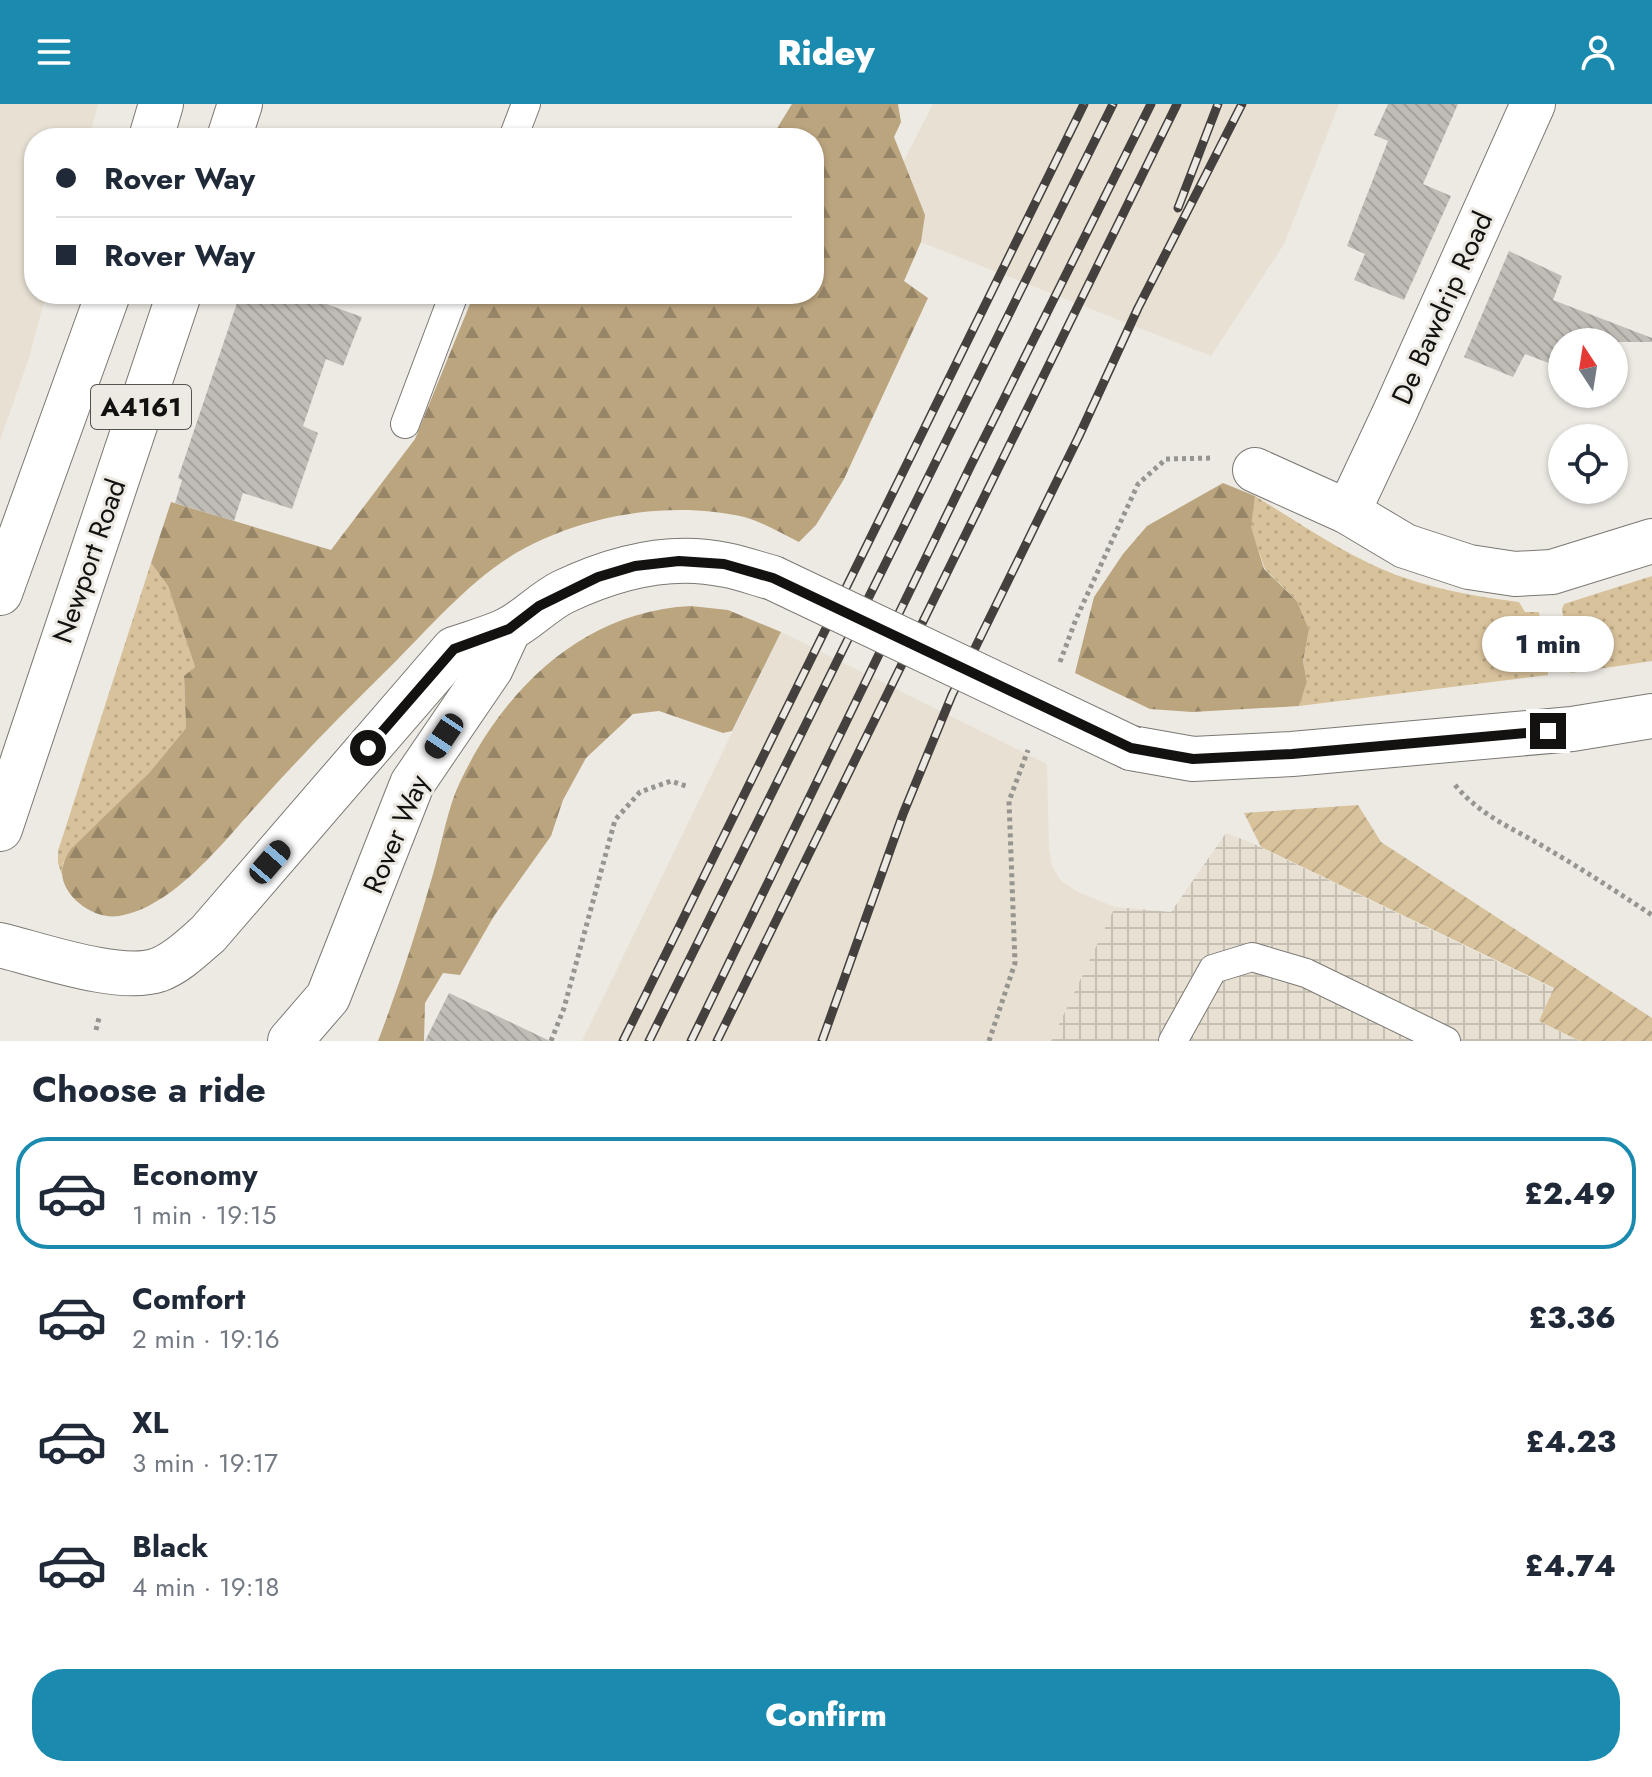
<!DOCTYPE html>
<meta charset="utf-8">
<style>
:root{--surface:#fff;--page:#f6f6f7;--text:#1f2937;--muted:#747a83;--line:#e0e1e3;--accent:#1a8aaf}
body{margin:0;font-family:Jost,sans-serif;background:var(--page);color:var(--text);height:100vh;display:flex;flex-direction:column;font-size:30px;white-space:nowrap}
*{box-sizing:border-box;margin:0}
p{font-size:26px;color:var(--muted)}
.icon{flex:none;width:44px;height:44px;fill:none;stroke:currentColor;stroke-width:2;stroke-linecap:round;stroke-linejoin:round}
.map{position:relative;height:937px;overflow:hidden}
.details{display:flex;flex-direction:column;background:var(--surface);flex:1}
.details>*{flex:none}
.top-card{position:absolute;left:24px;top:24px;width:800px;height:176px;border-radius:32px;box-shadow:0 2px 6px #0004;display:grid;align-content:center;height:176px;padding:0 32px;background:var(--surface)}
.needle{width:52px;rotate:348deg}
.fabs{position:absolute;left:1548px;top:224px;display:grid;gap:16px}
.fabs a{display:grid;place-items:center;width:80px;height:80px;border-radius:50%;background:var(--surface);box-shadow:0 2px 6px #0004;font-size:40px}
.end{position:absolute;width:36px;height:36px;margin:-18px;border:10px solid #141210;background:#fff;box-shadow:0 0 0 4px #fff}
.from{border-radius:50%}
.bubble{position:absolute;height:56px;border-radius:28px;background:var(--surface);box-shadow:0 2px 6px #0004;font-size:26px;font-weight:800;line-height:56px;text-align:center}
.car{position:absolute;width:24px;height:48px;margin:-24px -12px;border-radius:10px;box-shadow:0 0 6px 2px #0007;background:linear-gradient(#222 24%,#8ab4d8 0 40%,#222 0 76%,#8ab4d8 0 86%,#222 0)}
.top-card b{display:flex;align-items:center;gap:28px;height:76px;font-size:30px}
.top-card b+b{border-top:2px solid var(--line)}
.top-card i{width:20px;height:20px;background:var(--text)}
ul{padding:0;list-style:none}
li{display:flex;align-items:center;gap:24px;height:112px;margin:0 16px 12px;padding:0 16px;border:4px solid transparent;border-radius:32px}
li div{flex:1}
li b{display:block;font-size:30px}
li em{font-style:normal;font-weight:800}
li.active{border-color:var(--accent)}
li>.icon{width:72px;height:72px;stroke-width:1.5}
h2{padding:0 32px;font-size:36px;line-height:96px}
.button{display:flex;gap:16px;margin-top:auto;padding:16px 32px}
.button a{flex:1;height:92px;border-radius:32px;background:var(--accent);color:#fff;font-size:32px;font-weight:800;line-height:92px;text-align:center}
header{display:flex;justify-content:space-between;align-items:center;height:104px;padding:0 32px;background:var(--accent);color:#fff;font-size:36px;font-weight:800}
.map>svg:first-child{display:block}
.built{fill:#e7e0d3}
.industrial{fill:url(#industrial-grid)}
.grass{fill:url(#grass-dots)}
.forest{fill:url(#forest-firs)}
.garden{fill:url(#garden-furrows)}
.building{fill:url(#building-back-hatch)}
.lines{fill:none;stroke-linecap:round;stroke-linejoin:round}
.service-casing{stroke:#7b7873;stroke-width:30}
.minor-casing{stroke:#7b7873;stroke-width:46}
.primary-casing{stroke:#7b7873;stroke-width:46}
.path{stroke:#979590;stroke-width:5;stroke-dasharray:4 4;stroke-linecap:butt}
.service{stroke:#fff;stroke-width:28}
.minor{stroke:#fff;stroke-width:44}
.primary{stroke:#fff;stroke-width:44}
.rail-casing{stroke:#43403e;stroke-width:9}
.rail{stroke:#edeae4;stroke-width:6;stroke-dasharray:18;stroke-linecap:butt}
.minor-bridge-casing{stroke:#7b7873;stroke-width:46;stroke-linecap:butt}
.minor-bridge{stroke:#fff;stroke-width:44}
.route{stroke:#141210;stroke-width:10}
.labels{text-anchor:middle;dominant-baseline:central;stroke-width:6;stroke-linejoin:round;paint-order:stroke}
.shield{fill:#edeae4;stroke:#555350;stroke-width:2}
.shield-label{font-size:26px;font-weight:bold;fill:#141210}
.street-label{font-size:28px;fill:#141210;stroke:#edeae4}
</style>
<header><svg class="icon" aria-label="menu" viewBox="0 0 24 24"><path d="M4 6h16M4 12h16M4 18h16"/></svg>Ridey<svg class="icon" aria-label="person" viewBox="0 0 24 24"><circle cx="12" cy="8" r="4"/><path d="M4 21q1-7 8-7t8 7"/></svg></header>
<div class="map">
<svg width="1652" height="937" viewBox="0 0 1652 937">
<defs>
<pattern id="industrial-grid" width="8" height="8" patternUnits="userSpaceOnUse" patternTransform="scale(2)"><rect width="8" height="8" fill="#e7e0d3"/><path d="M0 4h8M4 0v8" fill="none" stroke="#c5bfb4"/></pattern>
<pattern id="grass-dots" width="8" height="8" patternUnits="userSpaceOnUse" patternTransform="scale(2)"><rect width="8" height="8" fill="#d8c29b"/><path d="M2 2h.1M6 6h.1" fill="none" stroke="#b8a684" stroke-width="1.8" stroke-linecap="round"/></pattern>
<pattern id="forest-firs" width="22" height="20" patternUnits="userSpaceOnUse" patternTransform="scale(2)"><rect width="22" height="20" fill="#bba57f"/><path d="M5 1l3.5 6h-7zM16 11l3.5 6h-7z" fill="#978567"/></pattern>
<pattern id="garden-furrows" width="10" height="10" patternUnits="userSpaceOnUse" patternTransform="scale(2)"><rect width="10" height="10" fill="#d8c29b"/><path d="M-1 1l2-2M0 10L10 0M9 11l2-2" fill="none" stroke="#b8a684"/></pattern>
<pattern id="building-back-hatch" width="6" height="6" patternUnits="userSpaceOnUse" patternTransform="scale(2)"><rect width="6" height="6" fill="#c0bdb7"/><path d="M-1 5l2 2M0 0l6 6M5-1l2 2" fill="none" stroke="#a4a19c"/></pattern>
</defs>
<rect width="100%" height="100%" fill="#edeae4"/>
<!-- built -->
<g class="built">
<path d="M0,0h98l-9,34h-55v156h12l-17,64 -29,82z"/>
<path d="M933,0h406l-55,140 -73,112 -339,-133z"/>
<path d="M781,528l266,132 2,86 3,16 9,15 17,11 37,15 -64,134h-469z"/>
</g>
<!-- industrial -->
<path class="industrial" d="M1226,729l26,10 302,146 -15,32 41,20h-529l64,-134 56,5z"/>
<!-- grass -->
<g class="grass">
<path d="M1255,392c48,29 97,64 150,82 38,13 75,19 114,24l6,10h14l9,63 -249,31 8,-24 -4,-21 6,-31 -12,-29 -32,-32 -15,-42z"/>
<path d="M151,459l17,23 27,81 -11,10 2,51 -37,45 -86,90 -1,12 -4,-12v-12z"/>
<path d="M1652,472v85l-81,12 -9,-64 2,-5z"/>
</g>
<!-- forest -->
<g class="forest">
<path d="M792,0h106l3,18 -7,15 31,78 -4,27 -17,39 24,17 -84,181 -28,46 -17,17c-17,-8 -36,-20 -55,-25 -74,-17 -162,-2 -228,36 -47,28 -86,74 -125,113 -46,45 -91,91 -134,139 -35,39 -85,103 -138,111 -24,4 -56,-18 -57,-43 0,-8 4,-16 8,-23l79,-77 37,-45 -2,-52 11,-9 -27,-81 -17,-23 20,-61 160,48 84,-111 59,-145h340v-156h-43z"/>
<path d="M1223,379l32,13 -4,31 13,42 33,32 12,29 -6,31 4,21 -8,24 -107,6 -42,-3 -75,-36 19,-76 29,-43 24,-28z"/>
<path d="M691,502l37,4 53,22 -49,99 -9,2 -64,-22 -26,3 -47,44 -23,42 -12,36 -57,80 -34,59 -17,-2 -18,30 -1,38h-46c21,-55 39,-111 55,-167 9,-30 14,-66 28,-94 44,-92 123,-169 230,-174z"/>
</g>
<!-- garden -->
<path class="garden" d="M1358,701l23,37 271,176v23h-72l-41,-20 15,-33 -293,-141 -17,-34z"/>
<!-- building -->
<g class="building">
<path d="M1388,0h70l-35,80 28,12 -47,104 -50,-20 11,-26 -18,-8 41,-105 -14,-6z"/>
<path d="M1509,147l53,25 -9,24 99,38v4h-90v26l-37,-14 -12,23 -49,-20z"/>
<path d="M240,190h59l63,23 -19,49 -17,-7 -23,67 15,7 -26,76 -49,-16 -9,28 -59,-18 7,-23 -4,-2z"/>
<path d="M449,889l101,48h-125z"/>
</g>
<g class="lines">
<!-- service casing -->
<g class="service-casing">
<g id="service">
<path d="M513,34l13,-34"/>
<path d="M405,320l49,-130"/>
<path d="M1173,937l40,-72 39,-12 54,16 140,68"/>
</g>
</g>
<!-- minor casing -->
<g class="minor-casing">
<g id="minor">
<path d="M1255,366l93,42 57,34 64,21 46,7 37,-2 100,-31"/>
<path d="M1348,408l47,-100 138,-308"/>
<path d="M1131,644l62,11 99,-5 280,-25 80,-13"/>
<path d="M0,841c41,10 119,38 158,25 19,-7 35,-23 50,-36l246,-285c17,-6 36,-11 53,-19 19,-9 36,-28 56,-38 50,-24 108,-39 163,-27 16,3 32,9 47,13"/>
<path d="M290,937l38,-44 84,-213 79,-116 18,-39"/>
</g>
</g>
<!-- primary casing -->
<g class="primary-casing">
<g id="primary">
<path d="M151,34l10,-34"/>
<path d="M229,34l11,-34"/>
<path d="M0,489l108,-299"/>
<path d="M0,725l179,-535"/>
</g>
</g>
<!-- path -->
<g class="path">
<path d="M1552,515l9,54"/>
<path d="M1060,558l16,-43 62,-135 28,-25 46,-1"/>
<path d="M1455,681c27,32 56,42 91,63 36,21 71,44 106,67"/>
<path d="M96,926l3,-12"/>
<path d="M551,937l13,-33 51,-188 25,-28 31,-11 15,5"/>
<path d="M989,937l26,-78 -6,-162 19,-51"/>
</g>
<!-- service -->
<use href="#service" class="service"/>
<!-- minor -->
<use href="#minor" class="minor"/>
<!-- primary -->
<use href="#primary" class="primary"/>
<!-- rail casing -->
<g class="rail-casing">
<g id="rail">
<path d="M1178,104l40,-104"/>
<path d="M623,937l461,-937"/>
<path d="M649,937l464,-937"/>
<path d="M691,937l280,-576 180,-361"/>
<path d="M717,937l460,-937"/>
<path d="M822,937l81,-227 49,-119 127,-259 59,-128 104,-204"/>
</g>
</g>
<!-- rail -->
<use href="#rail" class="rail"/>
<!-- minor-bridge casing -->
<g class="minor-bridge-casing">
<path id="minor-bridge" d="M773,474l358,170"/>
</g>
<!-- minor-bridge -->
<use href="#minor-bridge" class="minor-bridge"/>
</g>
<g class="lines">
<!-- route -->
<path class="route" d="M368,644l86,-99 55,-20 30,-23 59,-29 37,-11 44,-5 45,3 49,14 358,170 62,11 99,-5 256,-23"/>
</g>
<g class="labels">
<!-- shield labels -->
<rect class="shield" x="91" y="281" width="100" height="44" rx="6"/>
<g class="shield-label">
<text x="141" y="303">A4161</text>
</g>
<!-- street labels -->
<g class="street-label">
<text transform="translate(1442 204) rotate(-66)">De Bawdrip Road</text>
<text transform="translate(89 457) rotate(-71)">Newport Road</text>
<text transform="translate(396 730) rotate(-67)">Rover Way</text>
</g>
</g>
</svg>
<div class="fabs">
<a><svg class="needle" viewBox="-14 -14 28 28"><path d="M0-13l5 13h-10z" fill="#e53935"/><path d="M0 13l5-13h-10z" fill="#747a83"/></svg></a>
<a><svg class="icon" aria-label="locate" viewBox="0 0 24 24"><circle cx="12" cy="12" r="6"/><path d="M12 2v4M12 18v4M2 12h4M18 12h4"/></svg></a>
</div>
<i class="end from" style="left:368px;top:644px"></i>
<i class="end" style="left:1548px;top:627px"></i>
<div class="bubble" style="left:1482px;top:512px;width:132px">1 min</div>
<i class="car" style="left:444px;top:632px;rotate:214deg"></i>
<i class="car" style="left:270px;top:758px;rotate:41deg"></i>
<div class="top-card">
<b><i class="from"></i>Rover Way</b>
<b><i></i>Rover Way</b>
</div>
</div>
<section class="details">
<h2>Choose a ride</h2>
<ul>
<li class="active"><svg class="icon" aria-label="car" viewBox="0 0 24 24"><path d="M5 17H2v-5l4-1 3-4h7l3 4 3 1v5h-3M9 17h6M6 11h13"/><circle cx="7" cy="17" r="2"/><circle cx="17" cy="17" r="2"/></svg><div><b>Economy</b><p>1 min · 19:15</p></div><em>£2.49</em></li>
<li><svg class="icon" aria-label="car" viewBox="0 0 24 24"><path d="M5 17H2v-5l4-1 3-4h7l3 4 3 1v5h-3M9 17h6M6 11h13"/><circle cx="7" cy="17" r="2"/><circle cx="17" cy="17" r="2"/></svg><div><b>Comfort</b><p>2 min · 19:16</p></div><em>£3.36</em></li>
<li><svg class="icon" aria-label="car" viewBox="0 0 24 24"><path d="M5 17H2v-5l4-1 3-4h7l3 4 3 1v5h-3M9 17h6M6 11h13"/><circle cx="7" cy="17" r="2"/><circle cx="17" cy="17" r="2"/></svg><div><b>XL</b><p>3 min · 19:17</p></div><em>£4.23</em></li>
<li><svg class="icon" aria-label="car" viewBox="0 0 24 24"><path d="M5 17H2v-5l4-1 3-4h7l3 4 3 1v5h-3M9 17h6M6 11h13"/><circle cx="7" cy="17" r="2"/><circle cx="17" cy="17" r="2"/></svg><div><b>Black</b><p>4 min · 19:18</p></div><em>£4.74</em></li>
</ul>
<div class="button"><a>Confirm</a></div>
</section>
